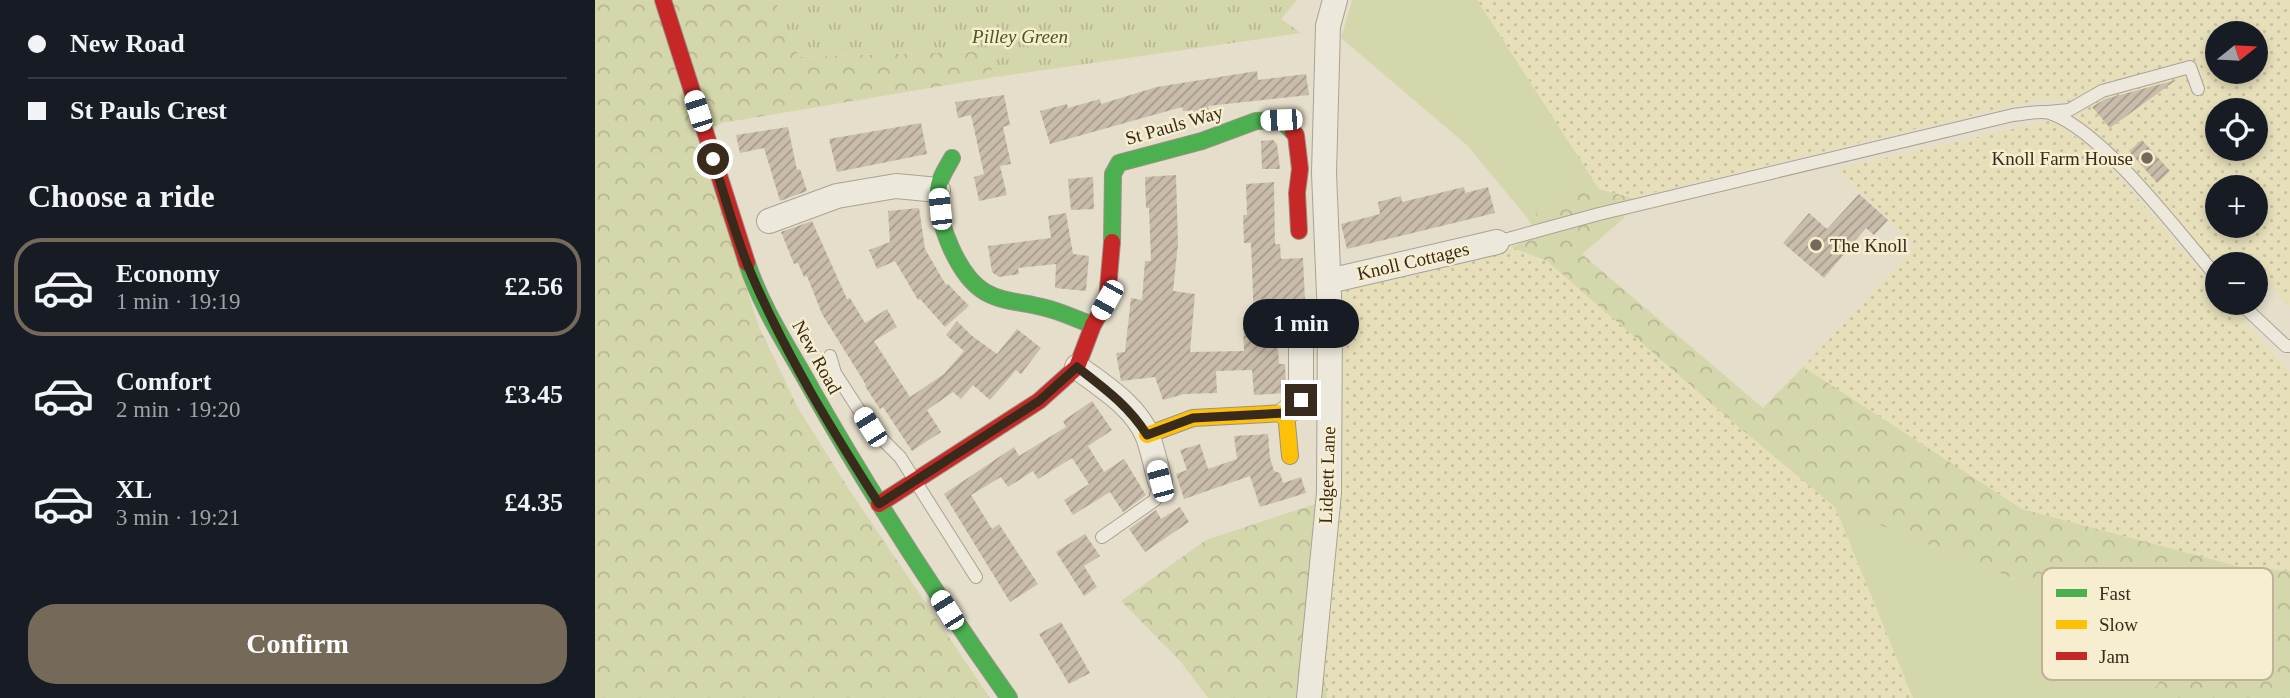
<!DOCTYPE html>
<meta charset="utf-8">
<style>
:root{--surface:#171b24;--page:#20242c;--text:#f1f3f6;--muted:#9ea1a6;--line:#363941;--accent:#756a59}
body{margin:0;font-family:"Times New Roman",serif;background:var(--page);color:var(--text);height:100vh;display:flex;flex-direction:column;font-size:26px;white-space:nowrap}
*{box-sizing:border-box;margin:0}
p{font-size:23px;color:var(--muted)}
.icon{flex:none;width:38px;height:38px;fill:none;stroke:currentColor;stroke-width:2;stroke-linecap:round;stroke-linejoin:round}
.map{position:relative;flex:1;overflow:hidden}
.details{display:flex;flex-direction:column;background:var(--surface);width:595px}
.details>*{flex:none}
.banner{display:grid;align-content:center;height:154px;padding:0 28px;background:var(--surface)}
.needle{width:46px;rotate:72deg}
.buttons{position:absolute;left:1610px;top:21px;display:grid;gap:14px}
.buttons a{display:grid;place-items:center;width:63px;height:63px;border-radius:50%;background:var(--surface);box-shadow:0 4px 10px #0003;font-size:35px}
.end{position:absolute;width:32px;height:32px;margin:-16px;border:9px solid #392b1c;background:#fff;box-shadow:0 0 0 4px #fff}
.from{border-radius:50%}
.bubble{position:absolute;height:49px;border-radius:24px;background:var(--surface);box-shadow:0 4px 10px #0003;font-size:23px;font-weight:800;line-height:49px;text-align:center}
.car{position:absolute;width:21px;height:42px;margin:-21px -10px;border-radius:9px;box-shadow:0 0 5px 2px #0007;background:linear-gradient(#fff 24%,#345 0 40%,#fff 0 76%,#345 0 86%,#fff 0)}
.banner b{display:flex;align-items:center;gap:24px;height:66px;font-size:26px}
.banner b+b{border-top:2px solid var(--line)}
.banner i{width:18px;height:18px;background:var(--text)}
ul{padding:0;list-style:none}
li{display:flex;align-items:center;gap:21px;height:98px;margin:0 14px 10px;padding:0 14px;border:4px solid transparent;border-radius:28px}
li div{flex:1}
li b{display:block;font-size:26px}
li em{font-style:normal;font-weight:800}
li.active{border-color:var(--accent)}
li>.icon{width:63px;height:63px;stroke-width:1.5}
h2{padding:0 28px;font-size:32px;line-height:84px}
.button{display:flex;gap:14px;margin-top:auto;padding:14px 28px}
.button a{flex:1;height:80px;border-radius:28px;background:var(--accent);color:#fff;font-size:28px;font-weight:800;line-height:80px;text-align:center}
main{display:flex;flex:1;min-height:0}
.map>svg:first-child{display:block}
.farmland{fill:url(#farmland-dots);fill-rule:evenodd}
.green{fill:#d4d6ab}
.forest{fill:url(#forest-crowns)}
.park{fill:url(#park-tufts)}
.building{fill:url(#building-hatch)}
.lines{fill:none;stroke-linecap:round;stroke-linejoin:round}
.lane-casing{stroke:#aaa294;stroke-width:14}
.street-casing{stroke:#aaa294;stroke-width:26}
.fast-casing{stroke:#999284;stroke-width:18}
.slow-casing{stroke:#999284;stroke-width:18}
.jam-casing{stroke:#999284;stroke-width:18}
.lane{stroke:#ede8dc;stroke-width:12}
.street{stroke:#ede8dc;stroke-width:24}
.fast{stroke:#4caf50;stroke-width:16}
.slow{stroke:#ffc107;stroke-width:16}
.jam{stroke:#c62828;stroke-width:16}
.route{stroke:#392b1c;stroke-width:9}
.poi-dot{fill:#756a59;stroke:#f7edcf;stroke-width:2.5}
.labels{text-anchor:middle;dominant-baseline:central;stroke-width:5;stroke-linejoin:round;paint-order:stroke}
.park-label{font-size:19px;font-style:italic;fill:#475621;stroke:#f7edcf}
.street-label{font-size:19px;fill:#392b1c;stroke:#f7edcf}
.poi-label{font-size:19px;fill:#392b1c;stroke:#f7edcf;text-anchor:end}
.key{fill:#f7edcf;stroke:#beb399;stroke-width:2}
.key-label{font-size:19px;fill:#392b1c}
</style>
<main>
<section class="details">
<div class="banner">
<b><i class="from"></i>New Road</b>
<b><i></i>St Pauls Crest</b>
</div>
<h2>Choose a ride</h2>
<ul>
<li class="active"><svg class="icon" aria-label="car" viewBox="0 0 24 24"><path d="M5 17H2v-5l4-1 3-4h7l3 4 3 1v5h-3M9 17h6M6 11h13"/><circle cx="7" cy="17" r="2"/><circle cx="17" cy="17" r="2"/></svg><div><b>Economy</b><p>1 min · 19:19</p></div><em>£2.56</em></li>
<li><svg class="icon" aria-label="car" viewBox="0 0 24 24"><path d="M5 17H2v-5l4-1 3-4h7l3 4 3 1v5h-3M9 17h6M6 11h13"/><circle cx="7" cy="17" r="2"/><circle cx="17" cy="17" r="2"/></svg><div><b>Comfort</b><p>2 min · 19:20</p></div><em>£3.45</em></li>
<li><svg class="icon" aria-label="car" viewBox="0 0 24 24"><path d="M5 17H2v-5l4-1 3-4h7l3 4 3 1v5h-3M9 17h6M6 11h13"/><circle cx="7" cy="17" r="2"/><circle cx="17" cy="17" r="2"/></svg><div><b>XL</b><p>3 min · 19:21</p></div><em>£4.35</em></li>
</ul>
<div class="button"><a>Confirm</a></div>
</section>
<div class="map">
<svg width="1695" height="698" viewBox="0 0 1695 698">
<defs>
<pattern id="farmland-dots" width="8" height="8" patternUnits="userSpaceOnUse" patternTransform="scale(1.75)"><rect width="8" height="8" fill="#e6dfba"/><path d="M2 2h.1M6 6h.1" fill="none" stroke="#c6c09f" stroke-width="1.8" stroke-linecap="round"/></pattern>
<pattern id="forest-crowns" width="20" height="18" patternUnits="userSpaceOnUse" patternTransform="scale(1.75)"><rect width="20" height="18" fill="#d4d6ab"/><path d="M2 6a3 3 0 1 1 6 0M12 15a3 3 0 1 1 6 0" fill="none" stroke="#b7b893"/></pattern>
<pattern id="park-tufts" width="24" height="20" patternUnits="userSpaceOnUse" patternTransform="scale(1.75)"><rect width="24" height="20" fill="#d4d6ab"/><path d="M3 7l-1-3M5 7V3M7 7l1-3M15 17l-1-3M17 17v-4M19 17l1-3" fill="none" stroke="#b7b893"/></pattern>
<pattern id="building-hatch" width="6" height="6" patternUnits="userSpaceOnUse" patternTransform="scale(1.75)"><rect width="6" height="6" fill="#c9bcab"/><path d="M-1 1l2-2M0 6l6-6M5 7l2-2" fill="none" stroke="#a4998a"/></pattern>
</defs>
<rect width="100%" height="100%" fill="#e5deca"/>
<!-- farmland -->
<g class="farmland">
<path d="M882,0h813v308l-22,-24 -12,10v-30l-39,2 -112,-122 -33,-26 -5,-17 -23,-3 -412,100 -33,-9zM1622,33h39v39h-39zM1622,110h39v39h-39zM1622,187h39v39h-39z"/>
<path d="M1458,120l46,34 118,136v13h11l62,69v199l-46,-3 -222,-59 -219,-142 113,-121 -79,-77z"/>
<path d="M916,247l36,14 193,167 95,79 78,191h-586l-5,-37 17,-174 4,-196z"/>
</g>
<!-- green -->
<g class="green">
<path d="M757,0h125l122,189 -31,3 -40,27 -60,-73 -127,-108z"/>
<path d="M1240,507l347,139 -33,52h-236z"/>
</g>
<!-- forest -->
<g class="forest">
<path d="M0,0h180l24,57 186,-6 10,26 -273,46 -25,13 62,191 39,81 50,80 142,210h-395z"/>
<path d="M1004,189l33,9 -9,21 -41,35 181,154 40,-41 219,142 222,59 46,3v127h-141l33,-52 -347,-139 -95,-79 -193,-167 -36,-14 27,-11 -10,-17 40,-27z"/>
<path d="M723,503l4,158 5,37h-119l-27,-36 -60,-61 85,-61z"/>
</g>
<!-- park -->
<path class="park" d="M180,0h522l-16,19 20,14 -306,44 -11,-26 -185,6z"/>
<!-- building -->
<g class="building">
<path d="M662,71l1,9 48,-6 3,21 -101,11 1,4 -15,3 -1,-3 -10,1 -1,-4 -132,37 -10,-33 27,-7 1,4 32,-9 1,5 56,-17z"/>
<path d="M1581,80l-66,48 -18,-21 13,-8z"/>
<path d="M409,95l6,30 -7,2 8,37 -11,2 7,29 -28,6 -5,-24 10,-3 -13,-59 -13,3 -3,-16z"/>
<path d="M326,123l6,31 -90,18 -8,-33z"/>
<path d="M193,127l9,43 3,-1 7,22 -27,10 -16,-53 -24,5 -4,-18z"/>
<path d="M678,140l4,4 3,25h-18l-1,-28z"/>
<path d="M1547,140l28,31 -13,12 -28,-32z"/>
<path d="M581,175l2,69 -5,47 22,3 -5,58 54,-1 -1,-30h11l-3,-78h-7l-1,-28h4l-1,-31 28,-2 1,62h5l1,15 22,-1 2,43 -23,1 1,15h-7l3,47h6l1,29 -32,2 -2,-25 -36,1 1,22 -33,1 -21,6 -8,-23 -34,4 -5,-28 9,-1 6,-54 11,2 3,-39h6l-2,-53h-3l-1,-31z"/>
<path d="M498,177l1,32 -23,1 -3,-31z"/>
<path d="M869,187l1,6 23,-6 7,26 -148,36 -6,-25 39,-10 -2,-12 23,-6 1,6z"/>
<path d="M1264,194l29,26 -14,15 -8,-7 -42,50 -41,-35 26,-30 18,16z"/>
<path d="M324,208l6,41 21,36 2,-1 21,22 -24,21 -25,-28 -2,1 -23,-39 -18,8 -8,-19 21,-8 -2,-31z"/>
<path d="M471,213l7,41 16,2 -3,35 -31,-3 1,-24 -38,4 1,6 -20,3 -7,-5 -4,-26 63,-8 -3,-22z"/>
<path d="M217,221l35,78 3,-1 15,25 22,-14 10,18 -23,14 36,56 34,-23 20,-23 -18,-16 11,-14 14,14 26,19 20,-25 24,19 -20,26 -5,-4 -26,30 -17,-15 -12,14 -8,-7 -26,18 14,22 -29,19 -29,-44 -3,2 -15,-23 1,-1 -44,-71 -15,-38 -3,1 -6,-14 -4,1 -13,-32z"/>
<path d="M497,401l20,29 -24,16 16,26 20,-13 22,36 -23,17 -13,-20 -37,23 -9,-15 25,-16 -17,-26 -34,21 -5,-8 -25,16 -7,-10 -30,18 21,34 7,-5 39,60 -28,18 -66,-108 70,-47 5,9 47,-29 -3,-6z"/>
<path d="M673,434l2,24 4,13 6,2 3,10 18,-6 5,16 -46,14 -10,-31 -66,23 -8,-25 11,-4 -7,-20 20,-6 8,25 29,-10 -3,-23z"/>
<path d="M585,507l9,15 -44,30 -16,-23 27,-19 5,9z"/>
<path d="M490,534l15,22 -16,10 13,21 -13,9 -28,-44z"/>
<path d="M466,622l29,51 -21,11 -30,-50z"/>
</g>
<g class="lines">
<!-- lane casing -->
<g class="lane-casing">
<g id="lane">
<path d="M1453,112l21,-2 33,-19 88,-24 8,22"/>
<path d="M902,242l102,-28 414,-99c11,-1 27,-5 37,-2 53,18 129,120 167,164"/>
<path d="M1645,303l46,43h4"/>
<path d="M235,356l5,17 35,54 30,30 76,120"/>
<path d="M507,537l53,-37 5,-19"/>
</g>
</g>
<!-- street casing -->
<g class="street-casing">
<g id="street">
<path d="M174,221l68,-25 59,-10 42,4"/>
<path d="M734,281l168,-39"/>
<path d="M482,367c25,19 59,39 71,70 5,14 8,29 12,44"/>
<path d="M691,413l15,-13v-71"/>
<path d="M714,698l20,-205 1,-174 -6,-146 4,-147 7,-26"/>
</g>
</g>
<!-- fast casing -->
<g class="fast-casing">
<g id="fast">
<path d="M357,158c-6,11 -14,22 -14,35 -1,30 20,83 47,99 17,10 38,10 57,15 18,4 34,12 51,18"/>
<path d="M517,242l1,-68 6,-11 83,-22 54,-20 25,-1 12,12"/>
<path d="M152,263c15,46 43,87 66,129 60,106 126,207 196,306"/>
</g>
</g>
<!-- slow casing -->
<g class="slow-casing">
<path id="slow" d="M552,435l46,-17 93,-5 4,43"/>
</g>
<!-- jam casing -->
<g class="jam-casing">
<g id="jam">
<path d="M68,0l84,263"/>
<path d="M698,132l3,3 4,34 -3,24 2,38"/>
<path d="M284,504l160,-103 38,-34 16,-42 14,-24 5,-59"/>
</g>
</g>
<!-- lane -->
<use href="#lane" class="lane"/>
<!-- street -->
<use href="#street" class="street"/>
<!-- fast -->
<use href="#fast" class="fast"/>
<!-- slow -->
<use href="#slow" class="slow"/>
<!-- jam -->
<use href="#jam" class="jam"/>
</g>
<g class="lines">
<!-- route -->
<path class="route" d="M118,159c12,37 22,76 37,112 34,81 82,159 129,233l160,-103 38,-34c27,21 52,39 70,68l46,-17 93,-5 15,-13"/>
</g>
<!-- markers -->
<g class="poi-dot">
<circle cx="1552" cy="158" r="7"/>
<circle cx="1221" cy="245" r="7"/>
</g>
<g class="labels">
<!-- park labels -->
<g class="park-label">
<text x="425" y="36">Pilley Green</text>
</g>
<!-- street labels -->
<g class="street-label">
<text transform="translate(579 125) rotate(-16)">St Pauls Way</text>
<text transform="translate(818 261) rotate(-13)">Knoll Cottages</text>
<text transform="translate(222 357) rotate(61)">New Road</text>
<text transform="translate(732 475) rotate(-88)">Lidgett Lane</text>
</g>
<!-- poi labels -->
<g class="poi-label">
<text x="1538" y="158">Knoll Farm House</text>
<text x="1235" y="245" text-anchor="start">The Knoll</text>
</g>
</g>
<!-- legend -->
<rect x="1447" y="568" width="231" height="112" rx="10" class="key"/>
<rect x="1461" y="589" width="31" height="8" fill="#4caf50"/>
<rect x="1461" y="620" width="31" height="9" fill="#ffc107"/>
<rect x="1461" y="652" width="31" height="8" fill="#c62828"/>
<g class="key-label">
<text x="1504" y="600">Fast</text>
<text x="1504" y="631">Slow</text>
<text x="1504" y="663">Jam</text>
</g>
</svg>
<div class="buttons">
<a><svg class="needle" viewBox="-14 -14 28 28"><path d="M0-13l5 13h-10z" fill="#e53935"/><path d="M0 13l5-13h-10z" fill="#9ea1a6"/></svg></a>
<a><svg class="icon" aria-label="locate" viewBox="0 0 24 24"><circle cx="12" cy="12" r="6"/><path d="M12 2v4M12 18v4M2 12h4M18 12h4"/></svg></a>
<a>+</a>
<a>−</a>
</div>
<i class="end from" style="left:118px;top:159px"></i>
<i class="end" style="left:706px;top:400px"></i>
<div class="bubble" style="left:648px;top:299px;width:116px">1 min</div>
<i class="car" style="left:103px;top:111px;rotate:342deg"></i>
<i class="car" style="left:686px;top:120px;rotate:268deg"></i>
<i class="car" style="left:345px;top:209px;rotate:354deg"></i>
<i class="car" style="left:512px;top:300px;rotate:209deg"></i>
<i class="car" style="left:275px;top:427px;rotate:328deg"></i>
<i class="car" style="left:565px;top:481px;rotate:345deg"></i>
<i class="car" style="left:352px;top:610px;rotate:328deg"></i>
</div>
</main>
